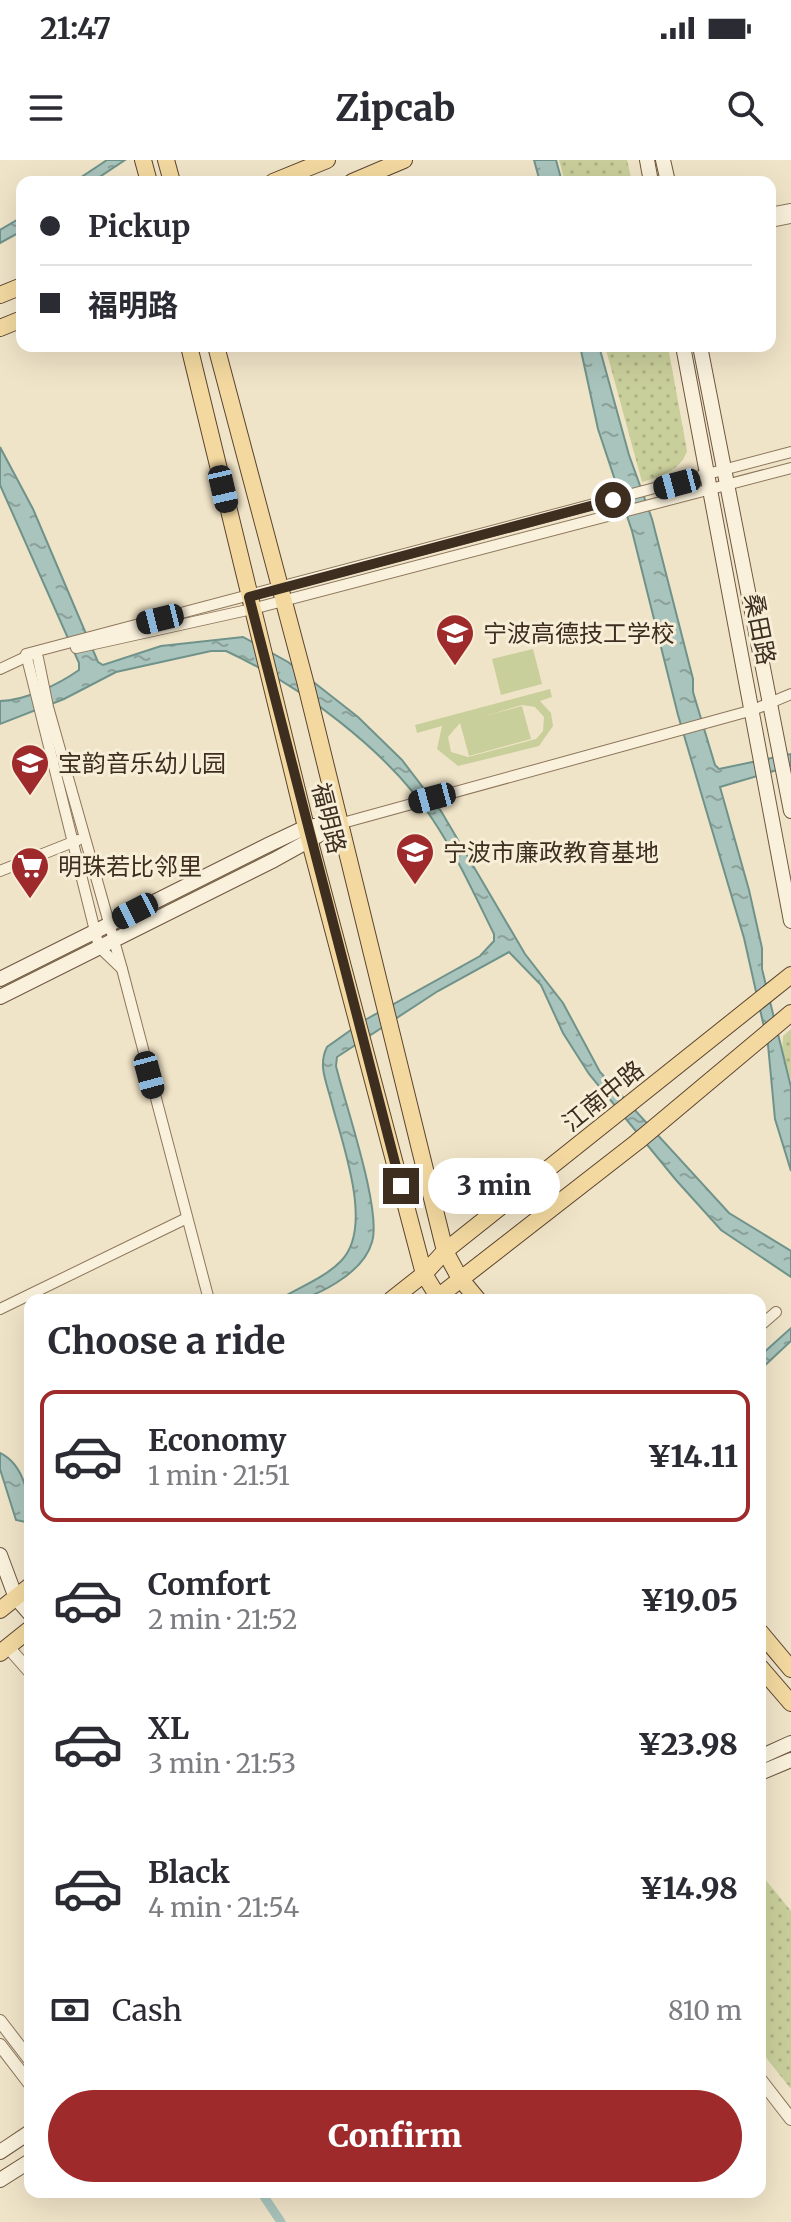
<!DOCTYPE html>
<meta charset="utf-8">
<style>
:root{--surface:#fff;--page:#f2f2f3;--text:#2b2b33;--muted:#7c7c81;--line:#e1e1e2;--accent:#9e2a2b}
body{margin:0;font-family:Merriweather,"Noto Sans SC",serif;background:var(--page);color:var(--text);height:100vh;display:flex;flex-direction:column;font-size:30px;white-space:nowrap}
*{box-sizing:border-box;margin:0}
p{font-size:26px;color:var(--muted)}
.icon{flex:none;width:44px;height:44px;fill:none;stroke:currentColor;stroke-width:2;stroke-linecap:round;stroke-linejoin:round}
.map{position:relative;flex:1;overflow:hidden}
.sheet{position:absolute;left:24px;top:1134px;width:742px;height:904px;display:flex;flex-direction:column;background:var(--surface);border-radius:16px;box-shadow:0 8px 32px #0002}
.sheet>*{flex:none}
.top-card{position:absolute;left:16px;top:16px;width:760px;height:176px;border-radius:16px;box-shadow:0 8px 32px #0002;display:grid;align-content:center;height:176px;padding:0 24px;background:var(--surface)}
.end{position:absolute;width:36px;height:36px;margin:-18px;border:10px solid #3d2e20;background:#fff;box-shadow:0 0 0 4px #fff}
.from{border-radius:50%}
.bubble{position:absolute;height:56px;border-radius:28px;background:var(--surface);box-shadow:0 8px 32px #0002;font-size:26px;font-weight:800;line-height:56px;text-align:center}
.car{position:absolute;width:24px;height:48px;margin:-24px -12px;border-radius:10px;box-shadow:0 0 6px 2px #0007;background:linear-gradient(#222 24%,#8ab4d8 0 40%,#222 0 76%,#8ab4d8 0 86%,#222 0)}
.top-card b{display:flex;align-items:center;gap:28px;height:76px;font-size:30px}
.top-card b+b{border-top:2px solid var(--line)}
.top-card i{width:20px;height:20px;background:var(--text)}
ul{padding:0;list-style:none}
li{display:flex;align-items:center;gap:24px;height:132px;margin:0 16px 12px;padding:0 8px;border:4px solid transparent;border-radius:16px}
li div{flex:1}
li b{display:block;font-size:30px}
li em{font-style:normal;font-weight:800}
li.selected{border-color:var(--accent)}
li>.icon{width:72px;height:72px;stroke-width:1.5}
h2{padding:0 24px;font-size:36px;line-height:96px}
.pay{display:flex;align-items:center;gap:20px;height:88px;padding:0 24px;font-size:30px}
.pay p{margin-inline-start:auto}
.cta{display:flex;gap:16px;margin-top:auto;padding:16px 24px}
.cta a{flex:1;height:92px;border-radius:48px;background:var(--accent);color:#fff;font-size:32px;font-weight:800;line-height:92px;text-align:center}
.status{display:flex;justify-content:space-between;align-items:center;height:56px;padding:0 40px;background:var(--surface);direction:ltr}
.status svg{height:22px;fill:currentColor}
header{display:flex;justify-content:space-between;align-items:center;height:104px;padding:0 24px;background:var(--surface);font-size:36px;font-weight:800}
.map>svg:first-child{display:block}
.park{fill:url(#park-dots)}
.pitch{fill:#c9cf9b;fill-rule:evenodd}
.water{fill:url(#water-ripples);stroke:#6f938a;stroke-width:2}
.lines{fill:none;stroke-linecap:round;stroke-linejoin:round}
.canal{stroke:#a9c4bc;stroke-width:9}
.minor-casing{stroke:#8d765c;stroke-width:12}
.tertiary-casing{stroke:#8d765c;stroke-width:14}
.secondary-casing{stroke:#6f573f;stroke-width:16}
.primary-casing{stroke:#5b4430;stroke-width:18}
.minor{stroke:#faf1dc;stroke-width:10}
.tertiary{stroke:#faf1dc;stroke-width:12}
.secondary{stroke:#faf1dc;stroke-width:14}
.primary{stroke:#f3d9a0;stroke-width:16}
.route{stroke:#3d2e20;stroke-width:10}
.labels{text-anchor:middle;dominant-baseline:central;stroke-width:6;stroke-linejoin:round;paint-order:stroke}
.street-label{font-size:24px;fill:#3d2e20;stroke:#f7eed8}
.poi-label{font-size:24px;fill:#3d2e20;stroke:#f7eed8;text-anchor:start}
</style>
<div class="status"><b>21:47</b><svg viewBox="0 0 49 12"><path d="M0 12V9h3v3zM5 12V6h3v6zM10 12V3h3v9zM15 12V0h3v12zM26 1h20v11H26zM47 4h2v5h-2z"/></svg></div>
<header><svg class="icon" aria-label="menu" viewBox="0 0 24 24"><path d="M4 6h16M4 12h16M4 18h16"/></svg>Zipcab<svg class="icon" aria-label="search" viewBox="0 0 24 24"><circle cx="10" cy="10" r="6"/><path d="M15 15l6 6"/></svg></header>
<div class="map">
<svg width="791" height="2062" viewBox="0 0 791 2062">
<defs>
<pattern id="park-dots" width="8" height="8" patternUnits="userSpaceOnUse" patternTransform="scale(2)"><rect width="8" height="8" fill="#c9cf9b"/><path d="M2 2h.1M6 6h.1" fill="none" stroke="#aeb285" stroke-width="1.8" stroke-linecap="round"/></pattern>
<pattern id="water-ripples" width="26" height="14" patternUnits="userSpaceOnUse" patternTransform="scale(2)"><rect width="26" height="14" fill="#a9c4bc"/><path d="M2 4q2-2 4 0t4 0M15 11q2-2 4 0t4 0" fill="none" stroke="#8ba098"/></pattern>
</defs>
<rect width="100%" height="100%" fill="#f0e4c8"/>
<!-- park -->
<g class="park">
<path d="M559,0h68l5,22h-67z"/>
<path d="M605,186h63l19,105c-7,20 -25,25 -45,31z"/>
<path d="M791,869v51l-9,-30 1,-14z"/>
<path d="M760,1713l31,38v178l-31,-39z"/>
</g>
<!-- pitch -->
<g class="pitch">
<path d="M533,489l9,35 -41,11 -9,-36z"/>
<path d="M550,529l2,8 -12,4 11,12 2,13 -14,20 -81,20 -21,-17 5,-23 -25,7 -2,-8zM522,545l13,2 9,10 -1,14 -7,8 -68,18 -17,-5 -3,-15 12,-14 9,33 62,-17 -9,-33 -34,9z"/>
</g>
<!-- water -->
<g class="water">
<path d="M107,0h18l-33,22h-18z"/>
<path d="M534,0h22l6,22h-22z"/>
<path d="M22,57v14l-22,12v-13z"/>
<path d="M580,186h19l30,109 23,64 41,160v13l22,73 4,4 72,-15v12l-71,21 29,103 13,58v21l29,118v84l-16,-52 -7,-74 -24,-107 -66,-223 -46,-184 -34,-102z"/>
<path d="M0,287l33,62 65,153 5,3 58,-19 82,-9 45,25 70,55 44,43 39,51 84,143 38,49 37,69 129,141 62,38v26l-70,-47 -45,-50 -87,-106 -26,-41 -22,-48 -32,-33 -71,39 -101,66 -1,9c9,38 46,144 36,176 -5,18 -20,31 -36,41 -21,13 -33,17 -58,17 20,-12 48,-23 63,-39 34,-34 0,-120 -10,-161 -5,-19 -13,-35 -4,-53l38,-27 115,-64 14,-15v-7c-19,-38 -37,-78 -61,-114 -43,-68 -135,-136 -207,-169h-15l-95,21 -52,27 -64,25v-23c25,0 59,-17 79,-31v-7l-79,-178z"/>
<path d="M791,1168v13l-31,29v-14z"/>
<path d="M0,1293c25,12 30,46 30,70l-14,-3 -16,-51z"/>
</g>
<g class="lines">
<!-- canal -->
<path class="canal" d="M261,2032l20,30"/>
<!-- minor casing -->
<g class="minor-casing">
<g id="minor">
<path d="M770,53l21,-4"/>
<path d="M770,62l21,-4"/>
<path d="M76,488l176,-39 539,-141"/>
<path d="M38,498l10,49 74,262 87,331"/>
<path d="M0,509l30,-14"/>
<path d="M339,664l414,-114 38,-16"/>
<path d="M0,711l78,-31"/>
<path d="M122,809l-23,-22 -73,-293 765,-202"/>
<path d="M0,1149l187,-91"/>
<path d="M760,1166l16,-14"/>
</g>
</g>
<!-- tertiary casing -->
<g class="tertiary-casing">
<g id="tertiary">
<path d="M8,1487l22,25"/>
<path d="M0,1861l30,39"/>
<path d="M0,1885l30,39"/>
<path d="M760,1919l31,40"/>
</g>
</g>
<!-- secondary casing -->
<g class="secondary-casing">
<g id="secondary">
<path d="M647,0l4,22"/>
<path d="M663,0l5,22"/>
<path d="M683,186l108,575"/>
<path d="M700,186l91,465"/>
<path d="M0,819l268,-134 38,-18 28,-3"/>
<path d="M0,837l274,-137 65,-36"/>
<path d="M0,1395l16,43 14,16"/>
<path d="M760,1597l31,-14"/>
<path d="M760,1613l31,-13"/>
<path d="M0,1992l30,-20"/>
<path d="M0,2020l30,-19"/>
</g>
</g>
<!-- primary casing -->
<g class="primary-casing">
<g id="primary">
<path d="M143,0l6,22"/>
<path d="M166,0l6,22"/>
<path d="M273,22l54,-22"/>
<path d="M352,22l52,-22"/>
<path d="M0,135l22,-9"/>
<path d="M0,168l22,-9"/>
<path d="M189,186l117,481 118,447 16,26"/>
<path d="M216,186l89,335 140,570 14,26 19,23"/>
<path d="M391,1140l33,-26 21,-23 346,-276"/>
<path d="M434,1140l203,-158 154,-129"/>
<path d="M0,1450l30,-24"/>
<path d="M760,1472l31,37"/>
<path d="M0,1493l30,-24"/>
<path d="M760,1507l31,36"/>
</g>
</g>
<!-- minor -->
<use href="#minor" class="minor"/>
<!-- tertiary -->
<use href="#tertiary" class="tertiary"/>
<!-- secondary -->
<use href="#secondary" class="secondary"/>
<!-- primary -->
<use href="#primary" class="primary"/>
</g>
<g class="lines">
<!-- route -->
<path class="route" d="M401,1026l-152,-589 364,-97"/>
</g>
<!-- icons -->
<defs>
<g id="university-pin" transform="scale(2)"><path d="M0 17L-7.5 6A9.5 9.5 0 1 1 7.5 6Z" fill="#9e2a2b" stroke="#f7eed8"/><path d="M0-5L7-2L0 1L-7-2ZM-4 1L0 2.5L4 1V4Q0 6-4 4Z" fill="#fff"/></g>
<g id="school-pin" transform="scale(2)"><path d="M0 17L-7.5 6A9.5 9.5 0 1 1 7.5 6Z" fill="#9e2a2b" stroke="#f7eed8"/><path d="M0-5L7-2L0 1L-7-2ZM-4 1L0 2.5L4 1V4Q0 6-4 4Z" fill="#fff"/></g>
<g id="supermarket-pin" transform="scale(2)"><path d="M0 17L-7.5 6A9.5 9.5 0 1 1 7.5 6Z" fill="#9e2a2b" stroke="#f7eed8"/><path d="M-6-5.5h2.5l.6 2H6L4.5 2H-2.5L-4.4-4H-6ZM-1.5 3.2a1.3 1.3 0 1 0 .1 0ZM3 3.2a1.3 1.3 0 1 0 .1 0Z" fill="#fff"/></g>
</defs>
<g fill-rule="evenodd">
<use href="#university-pin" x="455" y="473"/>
<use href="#school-pin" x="30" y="603"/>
<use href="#university-pin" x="415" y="692"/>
<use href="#supermarket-pin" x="30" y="706"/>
</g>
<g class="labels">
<!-- street labels -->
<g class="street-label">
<text transform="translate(760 469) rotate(79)">桑田路</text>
<text transform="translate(329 658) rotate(76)">福明路</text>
<text transform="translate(603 936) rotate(-39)">江南中路</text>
</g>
<!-- poi labels -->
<g class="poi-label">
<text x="483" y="473">宁波高德技工学校</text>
<text x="58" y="603">宝韵音乐幼儿园</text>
<text x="443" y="692">宁波市廉政教育基地</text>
<text x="58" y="706">明珠若比邻里</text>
</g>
</g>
</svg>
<i class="end from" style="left:613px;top:340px"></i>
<i class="end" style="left:401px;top:1026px"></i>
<div class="bubble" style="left:428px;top:998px;width:132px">3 min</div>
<i class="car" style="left:677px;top:324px;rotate:255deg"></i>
<i class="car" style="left:223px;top:329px;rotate:167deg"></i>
<i class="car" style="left:160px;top:459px;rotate:256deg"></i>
<i class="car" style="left:432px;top:638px;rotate:255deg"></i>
<i class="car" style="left:135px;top:751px;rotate:243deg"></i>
<i class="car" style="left:149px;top:915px;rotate:165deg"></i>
<div class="top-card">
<b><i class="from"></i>Pickup</b>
<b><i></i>福明路</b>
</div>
<section class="sheet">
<h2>Choose a ride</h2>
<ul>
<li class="selected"><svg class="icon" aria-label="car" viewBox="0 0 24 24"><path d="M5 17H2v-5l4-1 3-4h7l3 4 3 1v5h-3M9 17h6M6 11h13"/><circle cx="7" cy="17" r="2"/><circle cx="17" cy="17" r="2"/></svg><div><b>Economy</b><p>1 min · 21:51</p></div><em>¥14.11</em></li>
<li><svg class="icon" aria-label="car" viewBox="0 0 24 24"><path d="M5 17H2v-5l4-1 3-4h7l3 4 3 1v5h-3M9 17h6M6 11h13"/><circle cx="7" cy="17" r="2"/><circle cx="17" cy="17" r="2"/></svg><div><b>Comfort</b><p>2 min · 21:52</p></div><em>¥19.05</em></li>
<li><svg class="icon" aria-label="car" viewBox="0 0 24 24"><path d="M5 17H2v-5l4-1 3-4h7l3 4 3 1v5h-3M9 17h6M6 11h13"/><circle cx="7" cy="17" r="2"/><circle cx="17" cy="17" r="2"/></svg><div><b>XL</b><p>3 min · 21:53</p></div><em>¥23.98</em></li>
<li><svg class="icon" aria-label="car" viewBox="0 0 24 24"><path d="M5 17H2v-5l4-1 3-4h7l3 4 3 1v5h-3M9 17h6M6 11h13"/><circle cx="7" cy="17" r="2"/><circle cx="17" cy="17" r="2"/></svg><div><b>Black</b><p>4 min · 21:54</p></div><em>¥14.98</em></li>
</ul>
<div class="pay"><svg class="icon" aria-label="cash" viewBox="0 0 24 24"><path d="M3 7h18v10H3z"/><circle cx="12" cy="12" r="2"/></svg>Cash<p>810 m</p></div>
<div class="cta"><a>Confirm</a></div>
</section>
</div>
